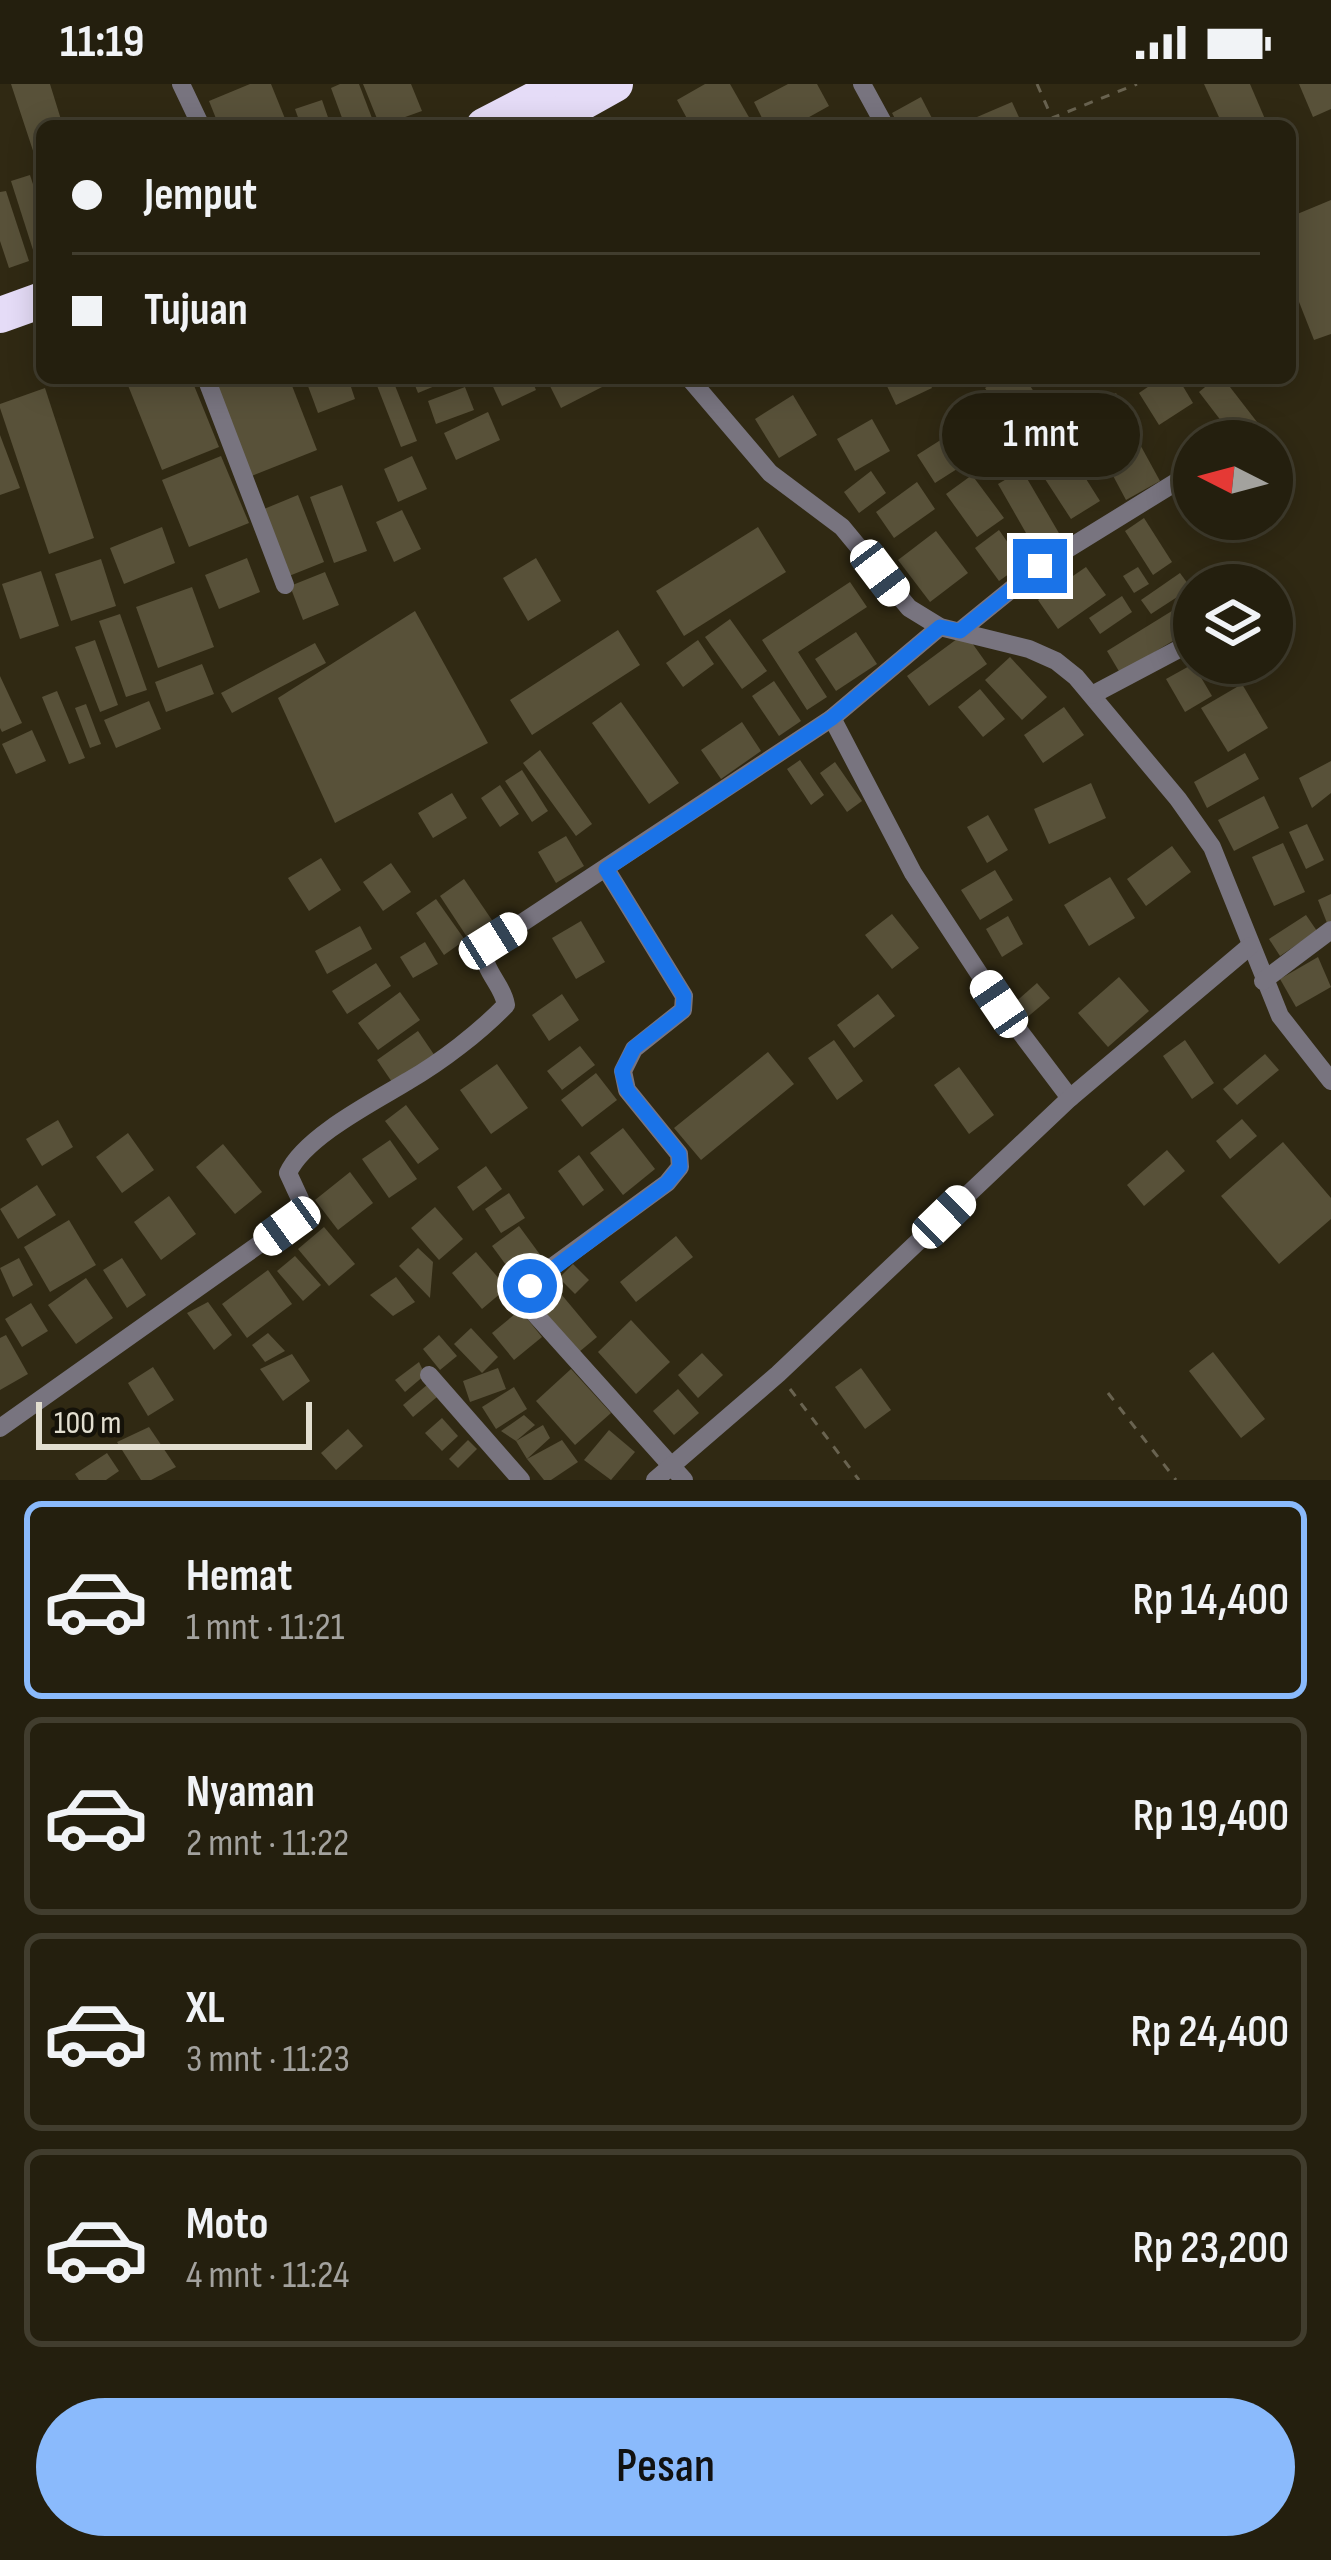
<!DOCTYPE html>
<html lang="id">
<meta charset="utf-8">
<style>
:root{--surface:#241f0e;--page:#2c2717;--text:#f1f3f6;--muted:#a3a29e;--line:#413d2e;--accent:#8abafc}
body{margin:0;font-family:"Sofia Sans Condensed",sans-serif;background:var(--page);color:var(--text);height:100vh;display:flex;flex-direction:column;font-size:45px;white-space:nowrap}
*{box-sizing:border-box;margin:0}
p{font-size:39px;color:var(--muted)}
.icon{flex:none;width:66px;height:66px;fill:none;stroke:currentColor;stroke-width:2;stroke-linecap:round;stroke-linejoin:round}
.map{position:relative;height:1396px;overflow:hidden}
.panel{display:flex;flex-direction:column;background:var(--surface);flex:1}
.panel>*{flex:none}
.top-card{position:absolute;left:36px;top:36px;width:1260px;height:264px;border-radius:18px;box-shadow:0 6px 30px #0003,0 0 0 3px var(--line);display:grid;align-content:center;height:264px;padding:0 36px;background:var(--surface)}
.needle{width:78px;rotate:276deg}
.controls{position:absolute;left:1173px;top:336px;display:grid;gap:24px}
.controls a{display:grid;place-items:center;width:120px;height:120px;border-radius:50%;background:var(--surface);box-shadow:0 6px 30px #0003,0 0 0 3px var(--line);font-size:60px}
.scale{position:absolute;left:36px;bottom:30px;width:276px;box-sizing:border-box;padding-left:12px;border:6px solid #e2ded0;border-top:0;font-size:33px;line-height:42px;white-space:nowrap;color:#e2ded0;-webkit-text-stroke:9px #151209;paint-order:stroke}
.end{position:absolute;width:54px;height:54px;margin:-27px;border:15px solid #1a73e8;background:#fff;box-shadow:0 0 0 6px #fff}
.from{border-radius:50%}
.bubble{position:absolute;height:84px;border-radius:42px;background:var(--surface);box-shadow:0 6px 30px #0003,0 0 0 3px var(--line);font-size:39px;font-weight:600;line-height:84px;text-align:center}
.car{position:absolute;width:36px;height:72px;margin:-36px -18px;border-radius:15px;box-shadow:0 0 9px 3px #0007;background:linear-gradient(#fff 24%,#345 0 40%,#fff 0 76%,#345 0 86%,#fff 0)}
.top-card b{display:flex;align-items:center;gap:42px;height:114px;font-size:45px}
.top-card b+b{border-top:3px solid var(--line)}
.top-card i{width:30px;height:30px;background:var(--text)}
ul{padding:21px 0 0;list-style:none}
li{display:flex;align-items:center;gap:36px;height:198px;margin:0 24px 18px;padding:0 12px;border:6px solid var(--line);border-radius:18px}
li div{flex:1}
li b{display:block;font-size:45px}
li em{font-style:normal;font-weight:600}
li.current{border-color:var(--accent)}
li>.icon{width:108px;height:108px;stroke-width:1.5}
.cta{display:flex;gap:24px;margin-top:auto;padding:24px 36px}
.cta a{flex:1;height:138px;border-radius:72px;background:var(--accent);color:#111;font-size:48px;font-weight:600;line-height:138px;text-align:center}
.status{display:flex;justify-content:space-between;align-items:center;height:84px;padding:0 60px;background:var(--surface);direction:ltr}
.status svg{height:33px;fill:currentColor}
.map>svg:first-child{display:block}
.building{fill:#585139}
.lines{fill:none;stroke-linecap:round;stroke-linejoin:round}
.path{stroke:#696350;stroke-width:3;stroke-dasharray:9 9;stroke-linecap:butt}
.street{stroke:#78747f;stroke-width:18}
.highway{stroke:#e5dcf7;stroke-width:36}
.route{stroke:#1a73e8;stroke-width:15}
</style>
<div class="status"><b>11:19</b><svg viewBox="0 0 49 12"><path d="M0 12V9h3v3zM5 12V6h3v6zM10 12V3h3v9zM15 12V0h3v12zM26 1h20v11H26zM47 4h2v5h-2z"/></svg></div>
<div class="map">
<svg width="1331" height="1396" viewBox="0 0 1331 1396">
<rect width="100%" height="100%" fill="#302913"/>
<!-- building -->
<g class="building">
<path d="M11,0h39l13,42h-21v52z"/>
<path d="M250,0h21l17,42h-69l-10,-25z"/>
<path d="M340,0h19l16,42h-30l-14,-38z"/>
<path d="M363,0h48l11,27 -42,15z"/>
<path d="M705,0h25l24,42h-63l-14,-26z"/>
<path d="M788,0h29l12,22 -36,20h-27l-12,-24z"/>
<path d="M1204,0h46l18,42h-45z"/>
<path d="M1299,0h32v25l-18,8z"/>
<path d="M921,13l15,29h-37l-7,-13z"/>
<path d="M322,16l9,26h-30l-6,-17z"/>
<path d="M1012,18l11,24h-43l-3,-9z"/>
<path d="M30,91l12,37v38l-8,3 -23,-72z"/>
<path d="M6,107l23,70 -20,7 -9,-27v-49z"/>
<path d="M1331,116v134l-17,6 -24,-61v-62z"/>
<path d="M125,294h66l28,69 -57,23z"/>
<path d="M211,294h78l28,72 -68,27z"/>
<path d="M305,294h43l7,21 -37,14z"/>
<path d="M374,294h18l25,63 -16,6z"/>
<path d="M412,294h42l-36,15z"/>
<path d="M489,294h42l5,12 -34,16z"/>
<path d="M546,294h57l3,7 -45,23z"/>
<path d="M900,294h27l5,10 -36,17 -10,-21z"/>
<path d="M1000,294h25l13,20 -33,22 -20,-32z"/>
<path d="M1161,294h17l15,25 -34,22 -20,-32z"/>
<path d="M1216,294h7l34,44 -22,17 -36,-47z"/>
<path d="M465,303l9,23 -38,14 -8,-23z"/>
<path d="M45,304l49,150 -45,16 -49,-146v-4z"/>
<path d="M1116,309l18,32 -21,12 -18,-31z"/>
<path d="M793,311l24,40 -38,23 -24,-39z"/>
<path d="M973,318l28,42 -23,15 -28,-41z"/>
<path d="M1081,326l14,25 -55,32 -15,-26z"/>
<path d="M488,328l12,28 -44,20 -12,-27z"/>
<path d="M872,335l18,32 -35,20 -18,-32z"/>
<path d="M950,350l18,28 -33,21 -18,-28z"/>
<path d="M0,351l20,53 -20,7z"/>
<path d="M1137,355l23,42 -34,19 -23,-43z"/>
<path d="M221,372l28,67 -60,24 -27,-67z"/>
<path d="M412,372l15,33 -29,13 -14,-33z"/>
<path d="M1074,376l26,41 -29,18 -26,-40z"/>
<path d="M1022,386l41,70 -25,14 -40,-70z"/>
<path d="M871,387l15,22 -27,20 -15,-21z"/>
<path d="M972,391l32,43 -27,19 -31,-43z"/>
<path d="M917,398l18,27 -41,29 -18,-26z"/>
<path d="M342,401l25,66 -33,12 -24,-66z"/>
<path d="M298,411l26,67 -35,14 -25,-67z"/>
<path d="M402,426l19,39 -27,13 -18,-40z"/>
<path d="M1144,434l28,44 -19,13 -28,-44z"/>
<path d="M162,443l13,36 -51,21 -14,-36z"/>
<path d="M758,443l28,45 -102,64 -28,-45z"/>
<path d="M999,446l24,34 -24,17 -24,-33z"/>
<path d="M936,447l32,42 -38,29 -32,-42z"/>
<path d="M247,474l13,34 -41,17 -14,-34z"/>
<path d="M536,474l25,43 -33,20 -25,-43z"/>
<path d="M101,475l15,47 -45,15 -16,-47z"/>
<path d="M1086,483l20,28 -48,34 -20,-29z"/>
<path d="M1138,483l11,17 -15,9 -11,-17z"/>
<path d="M41,487l18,55 -39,13 -18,-55z"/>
<path d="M325,488l14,33 -36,15 -13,-34z"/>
<path d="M1180,489l11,15 -40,26 -10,-14z"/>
<path d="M850,498l17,25 -69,45 29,45 -20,13 -45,-70z"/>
<path d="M192,503l22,60 -56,21 -22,-61z"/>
<path d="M1122,512l10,16 -32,22 -11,-16z"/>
<path d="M1180,522l14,22 -74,45 -13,-22z"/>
<path d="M415,527l73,132 -153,80 -57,-125z"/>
<path d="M120,530l27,76 -21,7 -27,-76z"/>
<path d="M730,535l37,52 -25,18 -37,-52z"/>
<path d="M618,546l22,35 -108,70 -22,-35z"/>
<path d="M856,548l21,32 -41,27 -21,-32z"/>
<path d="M965,549l22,31 -58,42 -22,-30z"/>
<path d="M95,556l23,65 -18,7 -25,-65z"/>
<path d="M698,556l16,24 -31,23 -17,-24z"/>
<path d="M315,559l11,20 -94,50 -11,-20z"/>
<path d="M1010,573l37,40 -25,23 -37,-40z"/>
<path d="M202,580l12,30 -48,18 -11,-30z"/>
<path d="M1193,580l19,32 -27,16 -19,-33z"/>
<path d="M0,592l22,47 -20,9 -2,-4z"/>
<path d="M774,597l27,40 -22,15 -27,-40z"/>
<path d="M1242,600l26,44 -40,24 -27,-44z"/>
<path d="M980,605l25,30 -22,18 -25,-30z"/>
<path d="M57,607l28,67 -16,6 -27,-67z"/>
<path d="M149,617l12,28 -45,19 -12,-28z"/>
<path d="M621,618l58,81 -30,21 -57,-81z"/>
<path d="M86,620l15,40 -11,4 -15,-40z"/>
<path d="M1064,623l20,28 -41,28 -19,-28z"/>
<path d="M742,638l19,29 -40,28 -20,-29z"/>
<path d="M32,646l14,31 -30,13 -14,-30z"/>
<path d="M540,666l52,74 -16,12 -53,-73z"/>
<path d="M1245,669l14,26 -52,29 -13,-26z"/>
<path d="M800,676l24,35 -13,10 -24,-36z"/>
<path d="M1331,677v32l-19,15 -13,-30z"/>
<path d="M835,678l27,39 -15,11 -27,-39z"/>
<path d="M522,686l26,41 -16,11 -27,-41z"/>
<path d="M1091,699l15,35 -57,26 -15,-35z"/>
<path d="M500,701l19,29 -19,13 -19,-29z"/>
<path d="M452,709l15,25 -34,20 -15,-25z"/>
<path d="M1264,712l15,32 -45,23 -16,-31z"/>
<path d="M988,731l20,35 -21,13 -20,-36z"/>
<path d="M1307,740l17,36 -18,9 -17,-37z"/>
<path d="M566,752l18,30 -28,17 -18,-31z"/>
<path d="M1283,759l22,49 -31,14 -22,-49z"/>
<path d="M1172,762l19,26 -45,34 -19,-27z"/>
<path d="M321,774l20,32 -32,21 -21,-33z"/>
<path d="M391,779l20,29 -28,19 -20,-29z"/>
<path d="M995,786l18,30 -33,20 -19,-30z"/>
<path d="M1110,793l25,41 -46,28 -25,-41z"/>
<path d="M464,795l32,47 -25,17 -31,-47z"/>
<path d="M1331,810v27l-4,2 -9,-23z"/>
<path d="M436,815l29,41 -21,15 -28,-42z"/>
<path d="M892,830l27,34 -27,21 -27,-34z"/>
<path d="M1306,831l11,16 -37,25 -11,-17z"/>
<path d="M1008,832l15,28 -21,13 -16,-28z"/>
<path d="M581,837l24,41 -29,17 -24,-41z"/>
<path d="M360,842l12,23 -45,25 -12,-23z"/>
<path d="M425,858l13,22 -25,14 -13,-21z"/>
<path d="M1318,873l13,30 -35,20 -16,-28z"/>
<path d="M376,879l15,23 -44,28 -15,-23z"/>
<path d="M1119,893l30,34 -41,36 -30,-34z"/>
<path d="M1037,899l13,15 -26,22 -12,-15z"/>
<path d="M400,908l20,28 -42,30 -20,-27z"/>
<path d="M562,910l17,26 -30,21 -17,-26z"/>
<path d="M878,910l17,22 -41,32 -17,-23z"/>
<path d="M418,947l17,25 -41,29 -17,-25z"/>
<path d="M834,956l29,41 -26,19 -29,-42z"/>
<path d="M1185,956l29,43 -22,16 -29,-43z"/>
<path d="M580,962l15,19 -33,25 -15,-19z"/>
<path d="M768,968l26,32 -93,76 -27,-32z"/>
<path d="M1265,970l14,16 -42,35 -14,-16z"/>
<path d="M497,980l31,44 -37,26 -31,-44z"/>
<path d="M959,983l35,48 -25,19 -35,-49z"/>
<path d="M596,989l21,27 -35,27 -21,-27z"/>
<path d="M406,1021l33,44 -21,15 -33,-43z"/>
<path d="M1242,1035l15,17 -27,23 -14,-18z"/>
<path d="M58,1036l15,27 -31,19 -16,-27z"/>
<path d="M623,1044l32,41 -32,26 -33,-42z"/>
<path d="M128,1049l26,37 -32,23 -26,-36z"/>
<path d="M390,1056l27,39 -28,19 -27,-39z"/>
<path d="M1283,1058l48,56v21l-52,45 -58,-68z"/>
<path d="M223,1060l39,48 -27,22 -39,-47z"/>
<path d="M1167,1066l18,21 -41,35 -17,-21z"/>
<path d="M579,1071l25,35 -21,16 -25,-35z"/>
<path d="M486,1082l16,23 -29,22 -16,-24z"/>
<path d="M350,1088l23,31 -35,27 -23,-30z"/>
<path d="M37,1101l19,30 -38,24 -18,-30z"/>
<path d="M509,1109l16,25 -24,15 -16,-24z"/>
<path d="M169,1112l27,38 -35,26 -27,-38z"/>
<path d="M435,1123l28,32 -24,21 -28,-32z"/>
<path d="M69,1136l27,45 -46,27 -26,-45z"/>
<path d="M519,1142l25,34 -27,20 -25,-34z"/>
<path d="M324,1143l31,37 -26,22 -31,-37z"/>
<path d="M676,1152l17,21 -57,45 -16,-20z"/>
<path d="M418,1164l15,14 -3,36 -31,-32z"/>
<path d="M476,1168l31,36 -25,21 -30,-36z"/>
<path d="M295,1172l26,29 -18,16 -26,-30z"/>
<path d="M19,1174l14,27 -20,12 -13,-29z"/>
<path d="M122,1174l24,37 -19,13 -24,-38z"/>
<path d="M573,1180l16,16 -14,14 -16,-16z"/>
<path d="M268,1186l24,34 -45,34 -25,-34z"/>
<path d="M396,1193l19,25 -22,14 -23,-21z"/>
<path d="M86,1194l27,40 -37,26 -28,-39z"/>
<path d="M556,1204l41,49 -18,15 -41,-48z"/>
<path d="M208,1218l24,33 -18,15 -27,-37z"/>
<path d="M31,1219l17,28 -26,16 -17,-28z"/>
<path d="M520,1226l22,27 -28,23 -22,-27z"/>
<path d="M631,1236l39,42 -34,32 -38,-42z"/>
<path d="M471,1244l27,29 -16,16 -28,-29z"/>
<path d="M268,1249l17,18 -20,11 -13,-17z"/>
<path d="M6,1251l22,39 -28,16v-52z"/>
<path d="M439,1251l18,21 -17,14 -17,-21z"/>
<path d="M1213,1268l52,67 -24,19 -52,-67z"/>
<path d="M702,1269l21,22 -25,23 -20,-23z"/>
<path d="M292,1270l18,27 -27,20 -23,-32z"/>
<path d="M419,1278l6,13 -20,17 -10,-12z"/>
<path d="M153,1283l21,33 -26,16 -20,-33z"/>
<path d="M498,1284l8,21 -36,13 -7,-21z"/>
<path d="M861,1284l30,42 -26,19 -30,-42z"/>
<path d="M571,1285l40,44 -36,32 -39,-44z"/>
<path d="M427,1301l10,12 -24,20 -10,-12z"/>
<path d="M514,1303l13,22 -31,20 -14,-22z"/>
<path d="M678,1305l21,24 -25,22 -21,-24z"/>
<path d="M524,1331l11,10 -19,16 27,-16 7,13 -23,21 -11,-18 -15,-10z"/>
<path d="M442,1334l16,18 -16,15 -17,-18z"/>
<path d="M149,1343l27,40 -25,13h-10l-24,-38z"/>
<path d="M348,1345l15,17 -27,24 -15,-17z"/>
<path d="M609,1346l26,22 -24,28 -27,-20z"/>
<path d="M468,1356l9,9 -19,19 -9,-9z"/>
<path d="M562,1356l16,22 -27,18h-7l-17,-21z"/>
<path d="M107,1369l12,18 -13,9h-27l-4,-6z"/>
</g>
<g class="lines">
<!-- path -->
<g class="path">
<path d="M1037,0l15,34 85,-34"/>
<path d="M790,1305l69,91"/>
<path d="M1108,1309l68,87"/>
</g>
<!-- street -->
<g class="street">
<path d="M181,0l20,42"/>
<path d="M862,0l23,42"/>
<path d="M206,294l79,207"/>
<path d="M689,294l81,95 72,54 67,81 31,19 89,22 27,12 20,16 102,122 34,48 68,169 51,65"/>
<path d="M960,547l80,-65 154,-95"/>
<path d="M1092,611l102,-54"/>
<path d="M832,634l81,155 86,131 71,94"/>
<path d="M606,785l78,127 -1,14 -49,39 -11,22 4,19 52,64 1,13 -13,16 -130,95c-11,13 -10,21 -2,36l149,166"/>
<path d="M1263,897l68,-51"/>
<path d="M429,1291l92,105"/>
<path d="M0,1344l295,-209 5,-20 -12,-26c16,-36 87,-72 120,-92 33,-19 72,-49 98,-76 -3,-20 -22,-33 -22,-54l9,-9 339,-224 108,-91"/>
<path d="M655,1396l123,-106 292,-276 180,-152"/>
</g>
<!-- highway -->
<g class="highway">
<path d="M484,42l81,-42"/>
<path d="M540,42l75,-42"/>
<path d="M0,231l42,-15"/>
</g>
</g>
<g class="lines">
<!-- route -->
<path class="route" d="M530,1202l137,-103 13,-16 -1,-13 -52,-64 -5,-19 12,-23 49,-38 1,-14 -78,-127 226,-151 108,-91 20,4 80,-65"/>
</g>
</svg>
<div class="controls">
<a><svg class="needle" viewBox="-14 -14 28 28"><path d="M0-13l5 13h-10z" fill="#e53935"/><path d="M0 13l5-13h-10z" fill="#a3a29e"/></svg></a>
<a><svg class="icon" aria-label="layers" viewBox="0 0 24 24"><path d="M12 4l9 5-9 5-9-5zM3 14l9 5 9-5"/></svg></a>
</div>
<div class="scale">100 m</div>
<i class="end from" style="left:530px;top:1202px"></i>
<i class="end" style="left:1040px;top:482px"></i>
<div class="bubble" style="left:942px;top:309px;width:198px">1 mnt</div>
<i class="car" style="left:880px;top:489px;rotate:143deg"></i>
<i class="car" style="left:493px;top:857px;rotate:58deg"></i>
<i class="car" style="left:999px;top:920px;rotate:326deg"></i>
<i class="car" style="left:944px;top:1133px;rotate:46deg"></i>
<i class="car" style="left:287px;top:1142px;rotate:234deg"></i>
<div class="top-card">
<b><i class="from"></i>Jemput</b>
<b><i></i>Tujuan</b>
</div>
</div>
<section class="panel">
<ul>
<li class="current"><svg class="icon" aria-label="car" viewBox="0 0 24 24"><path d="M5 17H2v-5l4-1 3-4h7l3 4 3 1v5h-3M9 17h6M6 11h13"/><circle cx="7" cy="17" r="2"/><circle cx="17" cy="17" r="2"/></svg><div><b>Hemat</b><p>1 mnt · 11:21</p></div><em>Rp 14,400</em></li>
<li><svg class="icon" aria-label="car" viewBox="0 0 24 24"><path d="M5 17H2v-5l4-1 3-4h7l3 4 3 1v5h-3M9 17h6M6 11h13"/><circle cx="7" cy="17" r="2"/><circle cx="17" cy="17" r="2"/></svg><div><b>Nyaman</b><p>2 mnt · 11:22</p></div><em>Rp 19,400</em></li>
<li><svg class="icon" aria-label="car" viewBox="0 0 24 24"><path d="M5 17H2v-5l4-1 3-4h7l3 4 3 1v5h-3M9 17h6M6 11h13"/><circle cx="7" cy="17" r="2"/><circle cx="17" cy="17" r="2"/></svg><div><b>XL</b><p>3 mnt · 11:23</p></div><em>Rp 24,400</em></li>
<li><svg class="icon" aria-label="car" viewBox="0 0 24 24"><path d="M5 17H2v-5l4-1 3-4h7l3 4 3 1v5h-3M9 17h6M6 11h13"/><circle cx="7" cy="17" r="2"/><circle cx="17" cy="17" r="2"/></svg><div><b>Moto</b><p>4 mnt · 11:24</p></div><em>Rp 23,200</em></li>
</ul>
<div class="cta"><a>Pesan</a></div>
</section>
